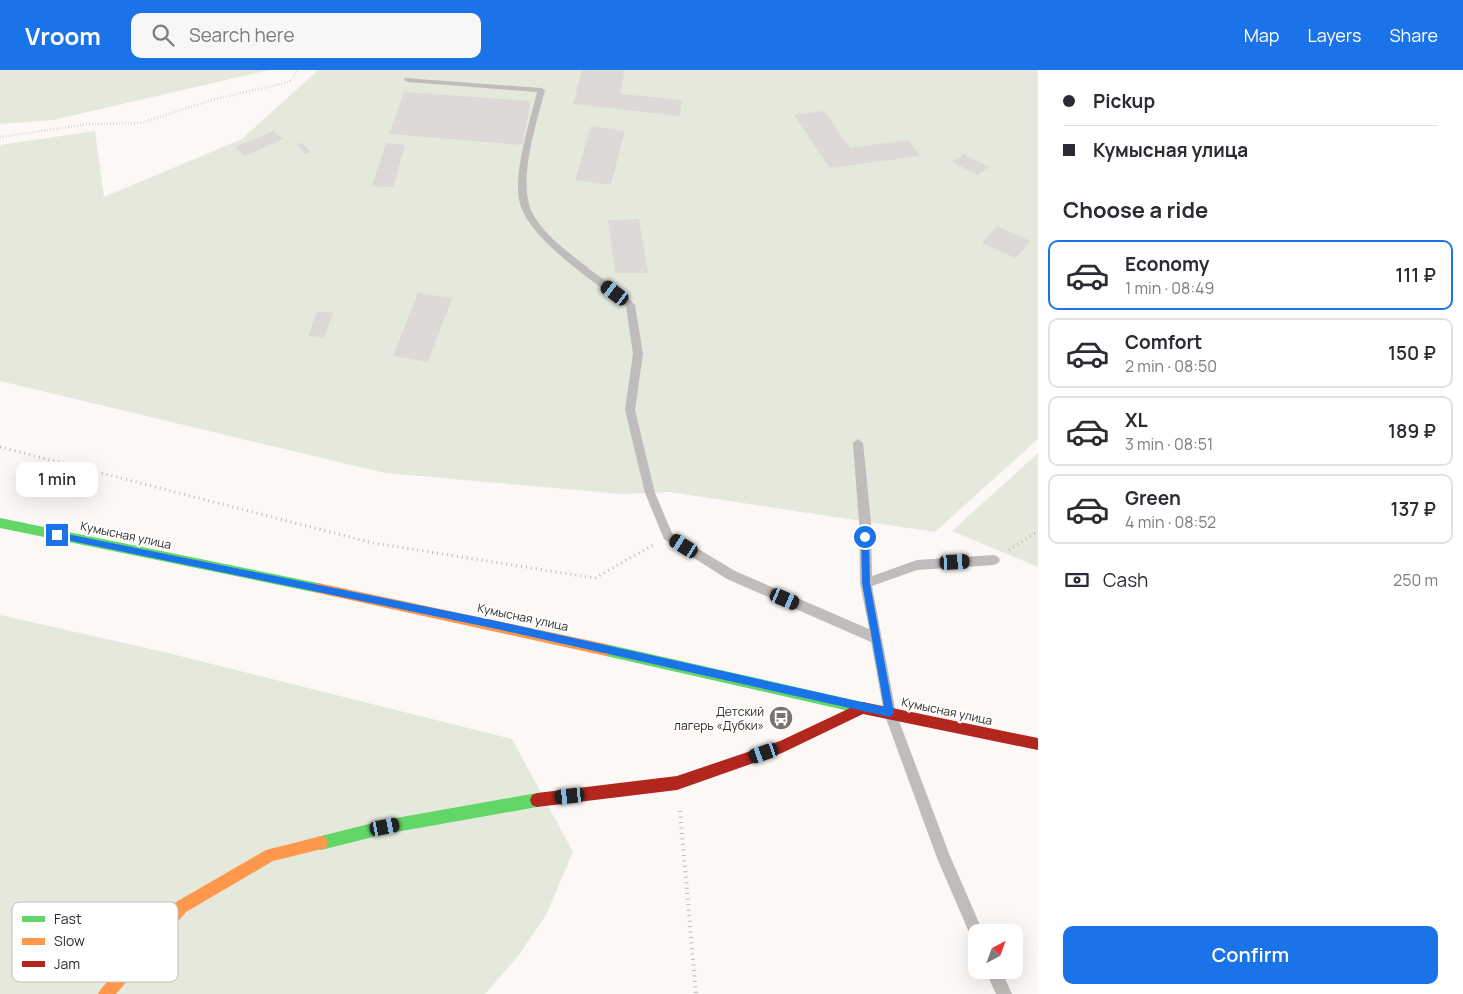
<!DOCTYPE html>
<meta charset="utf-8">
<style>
:root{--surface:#fff;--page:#f7f7f7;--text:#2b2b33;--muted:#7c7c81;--line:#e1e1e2;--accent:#1a73e8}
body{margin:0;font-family:Manrope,sans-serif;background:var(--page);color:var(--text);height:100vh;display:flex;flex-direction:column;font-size:19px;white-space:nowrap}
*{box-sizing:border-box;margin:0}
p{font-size:16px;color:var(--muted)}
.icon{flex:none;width:28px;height:28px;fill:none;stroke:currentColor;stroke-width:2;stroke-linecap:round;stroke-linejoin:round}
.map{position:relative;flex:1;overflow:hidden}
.sheet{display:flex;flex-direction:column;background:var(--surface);width:425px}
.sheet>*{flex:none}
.guide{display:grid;align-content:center;height:110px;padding:0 25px;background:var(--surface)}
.needle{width:32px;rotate:41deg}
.controls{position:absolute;left:968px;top:854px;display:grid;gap:10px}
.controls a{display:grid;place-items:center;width:55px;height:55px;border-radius:10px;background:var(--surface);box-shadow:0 5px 20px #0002;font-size:25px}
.end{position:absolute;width:22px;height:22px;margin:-11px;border:6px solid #1a73e8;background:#fff;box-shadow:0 0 0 2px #fff}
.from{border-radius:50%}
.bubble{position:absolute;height:35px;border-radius:10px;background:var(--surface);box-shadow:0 5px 20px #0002;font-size:16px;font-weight:600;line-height:35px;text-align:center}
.car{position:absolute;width:15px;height:30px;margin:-15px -8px;border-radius:6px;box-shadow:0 0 4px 1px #0007;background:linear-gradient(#222 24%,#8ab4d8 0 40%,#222 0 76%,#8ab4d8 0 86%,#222 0)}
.guide b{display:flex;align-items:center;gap:18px;height:48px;font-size:19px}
.guide b+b{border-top:1px solid var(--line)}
.guide i{width:12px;height:12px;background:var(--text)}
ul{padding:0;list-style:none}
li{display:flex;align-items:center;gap:15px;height:70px;margin:0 10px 8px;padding:0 15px;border:2px solid var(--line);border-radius:10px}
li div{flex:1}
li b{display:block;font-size:19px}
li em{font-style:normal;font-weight:600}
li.active{border-color:var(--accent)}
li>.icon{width:45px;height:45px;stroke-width:1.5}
h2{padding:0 25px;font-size:22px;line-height:60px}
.pay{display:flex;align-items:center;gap:12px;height:55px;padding:0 25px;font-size:19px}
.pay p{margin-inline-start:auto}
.button{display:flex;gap:10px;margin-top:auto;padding:10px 25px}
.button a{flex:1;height:58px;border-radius:10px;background:var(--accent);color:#fff;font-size:20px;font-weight:600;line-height:58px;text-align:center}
header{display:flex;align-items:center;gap:30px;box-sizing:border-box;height:70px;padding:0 25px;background:var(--accent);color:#fff}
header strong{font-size:24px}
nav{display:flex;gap:28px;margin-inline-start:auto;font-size:18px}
.search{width:350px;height:45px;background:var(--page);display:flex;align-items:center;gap:12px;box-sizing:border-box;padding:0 18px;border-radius:10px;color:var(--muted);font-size:19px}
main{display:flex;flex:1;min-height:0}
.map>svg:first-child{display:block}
.green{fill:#e4e9dc}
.building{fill:#ddd9d6}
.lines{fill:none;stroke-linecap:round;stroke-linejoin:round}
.path-far2{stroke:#bfbbba;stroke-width:2.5;stroke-dasharray:0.5 2.5;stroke-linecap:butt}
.path-far1{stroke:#bfbbba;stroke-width:3;stroke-dasharray:1 4;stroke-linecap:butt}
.path{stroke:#bfbbba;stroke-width:4;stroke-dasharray:1 4.5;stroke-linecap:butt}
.lane{fill:#c0bcbb;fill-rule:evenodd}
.fast{fill:#63d668;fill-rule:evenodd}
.slow{fill:#ff974d;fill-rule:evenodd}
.jam{fill:#b3261e;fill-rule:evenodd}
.route{fill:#1a73e8}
.labels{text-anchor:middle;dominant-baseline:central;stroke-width:4;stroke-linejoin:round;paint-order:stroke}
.street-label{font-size:12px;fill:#302c28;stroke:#fff}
.poi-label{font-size:12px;fill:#302c28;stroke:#fff;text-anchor:end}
.key{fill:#fff;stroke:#c1c0be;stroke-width:1}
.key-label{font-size:14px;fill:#302c28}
</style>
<header>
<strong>Vroom</strong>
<div class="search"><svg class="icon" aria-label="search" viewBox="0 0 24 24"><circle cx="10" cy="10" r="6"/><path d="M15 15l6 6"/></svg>Search here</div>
<nav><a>Map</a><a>Layers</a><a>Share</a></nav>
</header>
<main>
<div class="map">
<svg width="1038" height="924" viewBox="0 0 1038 924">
<rect width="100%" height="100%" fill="#fcf8f5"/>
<!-- green -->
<g class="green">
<path d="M0,0h269l-216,50 -53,4z"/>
<path d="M318,0h720v369l-103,93 -266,-40 -47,2 -237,-21 -385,-92v-236l95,-14 9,66 138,-58z"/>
<path d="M1038,383v114l-86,-36z"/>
<path d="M0,545l164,37 348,87 61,113 -27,63 -28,41 -33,38h-485z"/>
</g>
<!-- building -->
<g class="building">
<path d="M582,0h43l-5,24 62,6 -2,16 -107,-12z"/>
<path d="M404,22l127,9 -9,44 -133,-11z"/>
<path d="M824,41l26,37 58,-8 12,16 -90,12 -36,-53z"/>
<path d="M591,56l34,5 -14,54 -36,-5z"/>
<path d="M273,61l10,8 -38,17 -10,-9z"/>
<path d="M303,73l7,9 -6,2 -7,-10z"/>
<path d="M386,73l19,2 -12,42 -21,-1z"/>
<path d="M964,84l25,13 -12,8 -25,-13z"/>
<path d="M639,149l9,54h-33l-7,-53z"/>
<path d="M997,156l33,15 -14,17 -34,-15z"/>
<path d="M418,223l34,5 -24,64 -35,-6z"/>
<path d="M317,241l16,2 -9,25 -16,-2z"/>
</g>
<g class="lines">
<!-- path-far2 -->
<path class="path-far2" d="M0,67l88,-13 53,-1 74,-24 74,-17 9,-12"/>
<!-- path-far1 -->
<g class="path-far1">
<path d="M0,377l373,96 222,35 58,-33"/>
<path d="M1009,480l29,-19"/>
</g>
<!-- path -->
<path class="path" d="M680,741l16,183"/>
<!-- lane -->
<g class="lane">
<path d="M405,8l136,10 4,2c-8,33 -29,92 -12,124 11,21 35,38 54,53 14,12 37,24 48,38l8,49 -8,56 20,83 17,40 63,38 134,58 -9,-46 -1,-61 -6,-79 5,-4 5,4 8,79 1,54 45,-16 77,-5 4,2 2,3 -2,3 -4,2 -77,5 -45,16 24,127 54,143 33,76h-7v7l-5,-2 -34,-79 -53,-145 -13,-71 -144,-63 -63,-40 -19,-46 -20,-83 8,-56 -7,-48c-30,-23 -95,-65 -106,-102 -8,-29 10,-82 17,-112l-129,-10 -4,-2z"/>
<path d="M985,900h16l11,24h-16z"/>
</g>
<!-- fast -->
<g class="fast">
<path d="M0,448l318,65 4,1 2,4 -2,4 -4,1 -318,-65z"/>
<path d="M606,574l256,58 5,2 1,4 -1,4 -5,2 -256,-58 -4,-2 -2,-4 2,-4z"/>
<path d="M537,723l5,2 2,5 -2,5 -5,2 -152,27 -64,16 -5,-2 -2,-5 2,-5 5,-2 64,-16z"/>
</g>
<!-- slow -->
<g class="slow">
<path d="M318,513l288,61 4,2 2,4 -2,4 -4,2 -288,-63 -4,-1 -2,-4 2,-4z"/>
<path d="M321,766l5,2 2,5 -2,5 -53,13 -87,51 -70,82h-18l3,-5 75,-87 90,-52z"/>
</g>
<!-- jam -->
<path class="jam" d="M863,632l175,36v12l-175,-36 -81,39 -105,37 -140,17 -5,-2 -2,-5 2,-5 5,-2 140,-17 103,-35z"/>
</g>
<!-- route -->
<path class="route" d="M57,462l435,88 392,87 -22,-124 -1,-46 4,-3 4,3 1,46 24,130 -4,4 -398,-89 -435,-90 -4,-3z"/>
<!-- icons -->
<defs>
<g id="bus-disc" transform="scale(1.25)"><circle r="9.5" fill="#777370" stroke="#fff"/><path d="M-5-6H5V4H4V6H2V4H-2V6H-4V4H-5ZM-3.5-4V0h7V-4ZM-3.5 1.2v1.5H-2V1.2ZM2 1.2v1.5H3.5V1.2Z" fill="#fff"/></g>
</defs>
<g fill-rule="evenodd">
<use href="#bus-disc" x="781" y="648"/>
</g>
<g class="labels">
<!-- street labels -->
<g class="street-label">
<text transform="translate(126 465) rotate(12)">Кумысная улица</text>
<text transform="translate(523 547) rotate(12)">Кумысная улица</text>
<text transform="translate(947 641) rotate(12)">Кумысная улица</text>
</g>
<!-- poi labels -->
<g class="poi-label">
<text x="764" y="641">Детский<tspan x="764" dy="14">лагерь «Дубки»</tspan></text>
</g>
</g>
<!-- legend -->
<rect x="12" y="832" width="166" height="80" rx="8" class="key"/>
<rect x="22" y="846" width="23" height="6" fill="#63d668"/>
<rect x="22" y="868" width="23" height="7" fill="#ff974d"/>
<rect x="22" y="891" width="23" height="6" fill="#b3261e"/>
<g class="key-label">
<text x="54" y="854">Fast</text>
<text x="54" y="876">Slow</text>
<text x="54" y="899">Jam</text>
</g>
</svg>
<div class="controls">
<a><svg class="needle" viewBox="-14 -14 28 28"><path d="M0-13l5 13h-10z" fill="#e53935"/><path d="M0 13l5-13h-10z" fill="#7c7c81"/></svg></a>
</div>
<i class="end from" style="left:865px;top:467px"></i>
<i class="end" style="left:57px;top:465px"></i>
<div class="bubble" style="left:16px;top:392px;width:82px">1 min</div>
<i class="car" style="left:615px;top:223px;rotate:307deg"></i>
<i class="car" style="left:684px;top:476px;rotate:302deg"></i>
<i class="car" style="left:955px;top:492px;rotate:87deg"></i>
<i class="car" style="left:785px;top:529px;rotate:113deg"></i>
<i class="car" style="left:764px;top:683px;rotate:251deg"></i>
<i class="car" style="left:570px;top:726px;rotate:264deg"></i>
<i class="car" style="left:385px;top:757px;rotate:79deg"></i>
</div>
<section class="sheet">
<div class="guide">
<b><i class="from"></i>Pickup</b>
<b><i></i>Кумысная улица</b>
</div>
<h2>Choose a ride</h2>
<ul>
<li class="active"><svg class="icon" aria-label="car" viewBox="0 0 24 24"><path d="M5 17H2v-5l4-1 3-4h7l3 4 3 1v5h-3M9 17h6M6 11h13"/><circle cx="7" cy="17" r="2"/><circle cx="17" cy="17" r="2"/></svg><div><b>Economy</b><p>1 min · 08:49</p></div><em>111 ₽</em></li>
<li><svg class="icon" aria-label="car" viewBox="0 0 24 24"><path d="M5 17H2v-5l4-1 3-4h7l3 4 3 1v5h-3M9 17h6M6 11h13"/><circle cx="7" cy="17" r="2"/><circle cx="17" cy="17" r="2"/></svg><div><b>Comfort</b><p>2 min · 08:50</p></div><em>150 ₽</em></li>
<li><svg class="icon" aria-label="car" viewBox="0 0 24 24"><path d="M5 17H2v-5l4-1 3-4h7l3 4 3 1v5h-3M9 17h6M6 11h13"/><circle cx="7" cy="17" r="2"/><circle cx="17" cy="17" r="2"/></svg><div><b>XL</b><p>3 min · 08:51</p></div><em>189 ₽</em></li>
<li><svg class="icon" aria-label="car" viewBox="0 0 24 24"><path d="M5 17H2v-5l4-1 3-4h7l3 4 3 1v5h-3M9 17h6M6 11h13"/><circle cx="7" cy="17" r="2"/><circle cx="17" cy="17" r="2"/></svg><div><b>Green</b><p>4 min · 08:52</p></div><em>137 ₽</em></li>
</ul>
<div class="pay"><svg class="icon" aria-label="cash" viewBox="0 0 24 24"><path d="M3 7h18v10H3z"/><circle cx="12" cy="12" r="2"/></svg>Cash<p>250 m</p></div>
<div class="button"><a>Confirm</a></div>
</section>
</main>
